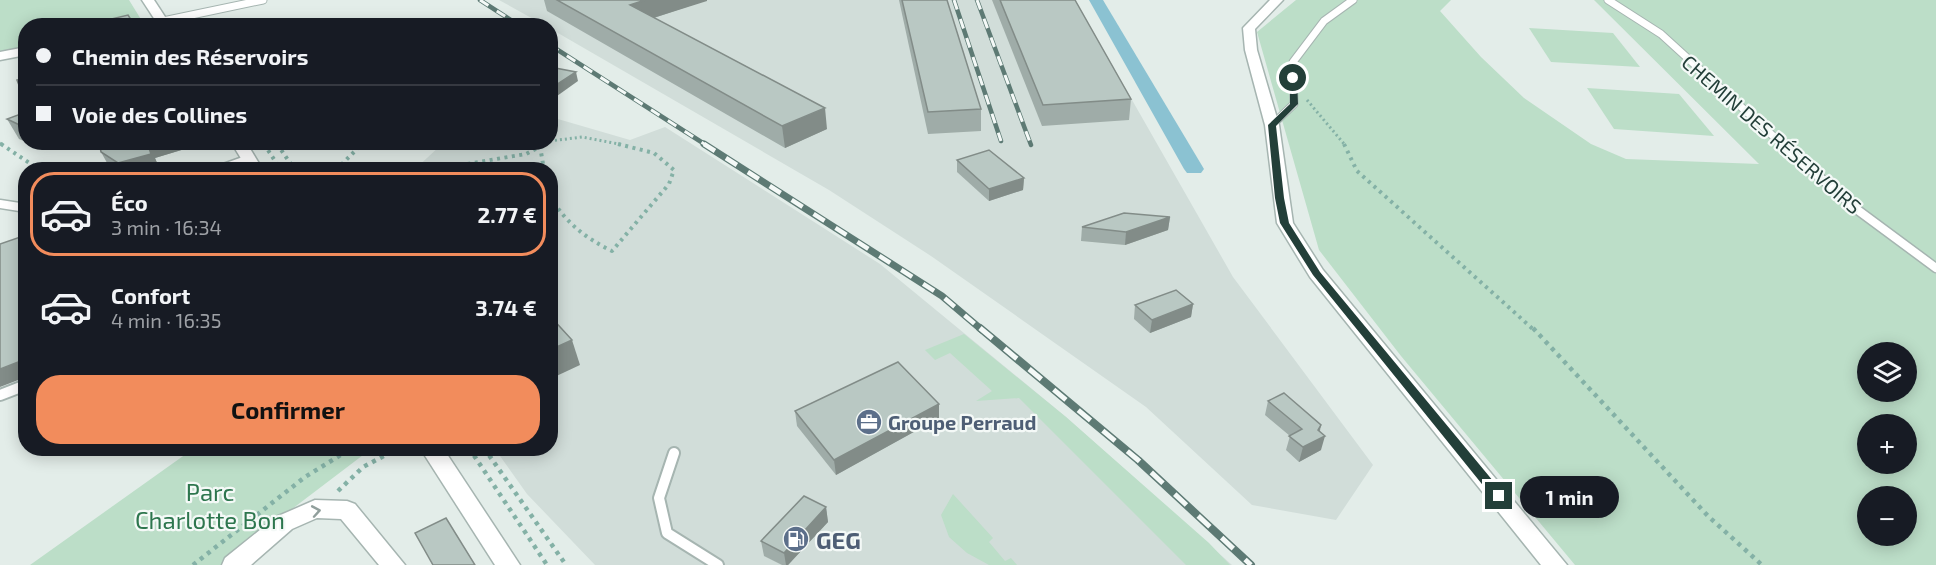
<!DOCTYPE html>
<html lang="fr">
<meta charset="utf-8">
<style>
:root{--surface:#171b24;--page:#242831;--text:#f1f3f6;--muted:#9ea1a6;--line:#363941;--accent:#f28c5c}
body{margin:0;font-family:"Exo 2",sans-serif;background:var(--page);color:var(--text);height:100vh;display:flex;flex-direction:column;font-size:22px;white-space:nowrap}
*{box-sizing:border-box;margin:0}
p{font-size:20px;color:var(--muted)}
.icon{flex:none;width:33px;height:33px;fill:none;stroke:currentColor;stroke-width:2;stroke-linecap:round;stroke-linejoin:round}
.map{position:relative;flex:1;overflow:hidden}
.details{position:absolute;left:18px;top:162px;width:540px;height:294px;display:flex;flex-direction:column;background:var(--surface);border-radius:24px;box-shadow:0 3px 15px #0003}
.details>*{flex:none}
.top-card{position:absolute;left:18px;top:18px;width:540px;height:132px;border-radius:24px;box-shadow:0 3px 15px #0003;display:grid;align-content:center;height:132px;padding:0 18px;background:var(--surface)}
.tools{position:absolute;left:1857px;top:342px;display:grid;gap:12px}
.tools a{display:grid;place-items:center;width:60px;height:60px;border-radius:50%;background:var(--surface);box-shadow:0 3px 15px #0003;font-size:30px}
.end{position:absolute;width:27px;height:27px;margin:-14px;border:8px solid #233f39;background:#fff;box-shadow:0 0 0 3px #fff}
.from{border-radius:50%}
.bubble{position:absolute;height:42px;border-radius:21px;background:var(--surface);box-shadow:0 3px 15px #0003;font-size:20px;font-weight:700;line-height:42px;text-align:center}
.top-card b{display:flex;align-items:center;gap:21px;height:57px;font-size:22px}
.top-card b+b{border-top:2px solid var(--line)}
.top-card i{width:15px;height:15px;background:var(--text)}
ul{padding:10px 0 0;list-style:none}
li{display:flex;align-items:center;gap:18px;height:84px;margin:0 12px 9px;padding:0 6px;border:3px solid transparent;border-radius:24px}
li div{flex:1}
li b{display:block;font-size:22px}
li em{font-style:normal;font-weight:700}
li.on{border-color:var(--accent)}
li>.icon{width:54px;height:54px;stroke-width:1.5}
.action{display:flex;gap:12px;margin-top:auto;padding:12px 18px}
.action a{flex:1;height:69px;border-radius:24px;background:var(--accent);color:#111;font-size:24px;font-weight:700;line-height:69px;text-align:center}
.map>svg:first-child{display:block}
.built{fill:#d1ddd9}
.green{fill:#bcdec8;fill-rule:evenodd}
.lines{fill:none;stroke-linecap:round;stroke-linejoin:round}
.canal{fill:#8bc2d2;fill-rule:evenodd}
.service-far2-casing{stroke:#a6b5b1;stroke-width:9}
.service-far1-casing{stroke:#a6b5b1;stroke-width:11}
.service-casing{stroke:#a6b5b1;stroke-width:14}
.minor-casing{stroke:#a6b5b1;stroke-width:3}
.tertiary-casing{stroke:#a6b5b1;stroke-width:3}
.path-far2{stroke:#84b1a6;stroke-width:3;stroke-dasharray:2 3;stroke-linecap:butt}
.path-far1{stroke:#84b1a6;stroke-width:4;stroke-dasharray:3 4.5;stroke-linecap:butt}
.path{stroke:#84b1a6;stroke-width:4.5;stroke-dasharray:4 5;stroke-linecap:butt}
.service-far2{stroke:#fff;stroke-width:7}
.service-far1{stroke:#fff;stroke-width:8}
.service{stroke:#fff;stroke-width:10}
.minor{fill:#fff;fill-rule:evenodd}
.tertiary{fill:#fff;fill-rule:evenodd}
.rail-far2-casing{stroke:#5d7a74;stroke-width:4.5}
.rail-far1-casing{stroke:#5d7a74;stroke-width:7}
.rail-casing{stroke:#5d7a74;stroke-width:8}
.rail-far2{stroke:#f4f9f7;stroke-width:3;stroke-dasharray:10;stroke-linecap:butt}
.rail-far1{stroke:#f4f9f7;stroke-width:4.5;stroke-dasharray:13;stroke-linecap:butt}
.rail{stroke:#f4f9f7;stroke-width:5;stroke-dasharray:16;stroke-linecap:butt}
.wall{fill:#9faca8}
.shaded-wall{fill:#828c88}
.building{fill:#b9c8c3;stroke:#828c88;stroke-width:1.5}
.oneway{stroke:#919f9c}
.route{fill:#233f39}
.labels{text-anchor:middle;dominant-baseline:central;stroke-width:4.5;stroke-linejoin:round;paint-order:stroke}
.street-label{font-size:20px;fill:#233f39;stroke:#f4f9f7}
.service-label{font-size:20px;font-weight:bold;fill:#4e5e75;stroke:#f4f9f7;text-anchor:start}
.near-park-label{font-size:24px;fill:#2d764e;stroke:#f4f9f7}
.near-service-label{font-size:24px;font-weight:bold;fill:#4e5e75;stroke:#f4f9f7;text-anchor:start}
</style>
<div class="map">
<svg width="1936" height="565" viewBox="0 0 1936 565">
<rect width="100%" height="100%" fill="#e3ede9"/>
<!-- built -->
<g class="built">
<path d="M499,0h576l158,277 140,188 -37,55 -84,-15 -106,-98 -215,-151 -102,-66 -278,-161 -1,-3 -6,-1z"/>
<path d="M551,117l79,23 35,-13 215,137 186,153 166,148h-637l-68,-71 -32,-45 55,-1v-278h-136l27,-25 67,5 9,-7 33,-1z"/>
</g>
<!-- green -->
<g class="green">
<path d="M0,0h129l13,21 -19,5h-97l-1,22 -25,5z"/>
<path d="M1296,0h155l-11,11 41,46 43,41 67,46 35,15 133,5 -165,-164h342v565h-361l-174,-209 -82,-106 -62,-218zM1868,352h38v40h-38zM1868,424h38v40h-38zM1868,496h38v40h-38z"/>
<path d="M1529,28l84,5 27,34 -89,-5z"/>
<path d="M1587,88l92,6 35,42 -100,-7z"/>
<path d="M964,334l102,83 143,126 21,22h-44l-167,-167 -43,3 16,-10 -42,-38 -15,7 -10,-10z"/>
<path d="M193,449h178l-79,60 -66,56h-196z"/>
<path d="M953,494l40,44 -4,4 16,19 6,-3 6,7h-28l-22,-12 -18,-16 -8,-22z"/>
</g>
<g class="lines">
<!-- canal -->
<path class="canal" d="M1089,0h14l101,169 -3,4h-14l-3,-4z"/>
<!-- service-far2 casing -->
<g class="service-far2-casing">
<g id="service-far2">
<path d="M1608,0l53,34 122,111"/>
<path d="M163,21l100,-21"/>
<path d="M1272,125l22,-21 -1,-42 31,-41 29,-21"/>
</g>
</g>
<!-- service-far1 casing -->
<g class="service-far1-casing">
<g id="service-far1">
<path d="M1781,144l78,67 77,57"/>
<path d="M218,170l31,-11"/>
<path d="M0,204l26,4"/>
</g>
</g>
<!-- service casing -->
<g class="service-casing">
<g id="service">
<path d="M0,395l26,-10"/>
<path d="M674,453l-15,45 8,35 51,32"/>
</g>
</g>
<!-- minor casing -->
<g class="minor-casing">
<g id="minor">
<path d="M1270,0h13l-28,29 2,21 22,75 14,98 30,47 244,295h-26l-231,-288 -33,-54 -12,-98 -20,-75 -2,-22z"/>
<path d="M163,17l4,1v6l-33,2z"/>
<path d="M26,47v8l-26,5v-8z"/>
<path d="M315,500l32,1 8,3 50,61h-26l-38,-46 -24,-1 -25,11 -41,36h-29l3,-7 51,-41z"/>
</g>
</g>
<!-- tertiary casing -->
<g class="tertiary-casing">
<g id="tertiary">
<path d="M142,0h12l17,26h-12z"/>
<path d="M231,142h15l17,28h-15z"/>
<path d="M420,448h23l77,117h-25z"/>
</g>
</g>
<!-- path-far2 -->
<g class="path-far2">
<path d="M1307,100l38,45"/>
<path d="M550,141l32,-4 42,8"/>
<path d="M263,142l2,3"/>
<path d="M276,142l2,3"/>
<path d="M0,143l3,2"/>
<path d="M360,145l3,-3"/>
<path d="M542,145l6,-3"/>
</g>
<!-- path-far1 -->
<g class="path-far1">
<path d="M1,144l39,26"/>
<path d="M264,144l17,26"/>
<path d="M277,144l18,26"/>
<path d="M1344,144l13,27 177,159"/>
<path d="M540,146l4,24"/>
<path d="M336,170l26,-26"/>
<path d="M446,170l9,-4 71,-12 19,-10"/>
<path d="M550,196c15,26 35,42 62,55l57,-67 5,-14 -20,-17 -36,-9"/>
</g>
<!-- path -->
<g class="path">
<path d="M1533,328l175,188 54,49"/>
<path d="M469,448l78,117"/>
<path d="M484,448l82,117"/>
<path d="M338,491l25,-24 36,-19"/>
<path d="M193,565l112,-88 47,-29"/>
</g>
<!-- service-far2 -->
<use href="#service-far2" class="service-far2"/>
<!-- service-far1 -->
<use href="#service-far1" class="service-far1"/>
<!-- service -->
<use href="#service" class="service"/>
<!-- minor -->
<use href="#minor" class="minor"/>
<!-- tertiary -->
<use href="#tertiary" class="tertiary"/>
<!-- rail-far2 casing -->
<g class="rail-far2-casing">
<g id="rail-far2">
<path d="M480,0l40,26"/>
<path d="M954,0l47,141"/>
<path d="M977,0l54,145"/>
<path d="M550,45l156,100"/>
</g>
</g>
<!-- rail-far1 casing -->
<g class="rail-far1-casing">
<path id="rail-far1" d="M704,144l238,152 40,34"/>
</g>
<!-- rail casing -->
<g class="rail-casing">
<path id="rail" d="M980,328l158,132 113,105"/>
</g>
<!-- rail-far2 -->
<use href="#rail-far2" class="rail-far2"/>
<!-- rail-far1 -->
<use href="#rail-far1" class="rail-far1"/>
<!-- rail -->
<use href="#rail" class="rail"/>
</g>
<!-- wall -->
<g class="wall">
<path d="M544,0h163l-53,18 173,111 -42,19 -238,-137z"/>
<path d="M899,0h48l34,109v22l-53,3z"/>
<path d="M992,0h83l56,99 -2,21 -87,6z"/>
<path d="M26,112v30l-7,-3 -12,-20z"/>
<path d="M27,142h37l-23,7z"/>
<path d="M188,148l-33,10 5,12h-49l-10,-18z"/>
<path d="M957,160l67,18 -1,12 -34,11 -32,-29z"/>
<path d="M1170,217l-2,13 -43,15 -44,-4 1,-14z"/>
<path d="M1193,304l-2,13 -41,16 -16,-14 1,-14z"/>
<path d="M1268,401l53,24 -1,6 1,19 -22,12 -13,-12 4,-14 -25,-21z"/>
<path d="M939,404v14l-103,57 -39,-49 -2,-15z"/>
<path d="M826,507l2,15 -40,43h-6l-18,-9 -3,-15z"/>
</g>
<!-- shaded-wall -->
<g class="shaded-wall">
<path d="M645,0h62v1l-73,23 -4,-19z"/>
<path d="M576,72l2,9 -28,20v-12z"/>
<path d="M825,108l2,21 -42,19 -3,-22z"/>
<path d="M37,142h27l-23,7z"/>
<path d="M147,142h39l2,6 -33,10 5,12h-38l-4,-7z"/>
<path d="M1024,178l-1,12 -34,11v-12z"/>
<path d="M1170,217l-2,13 -43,15 1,-13z"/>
<path d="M1193,304l-2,13 -41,16 2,-13z"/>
<path d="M572,340l8,25 -30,14v-29z"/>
<path d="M26,359v18l-26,10v-18z"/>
<path d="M939,404v14l-103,57 -2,-15z"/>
<path d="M1321,425l-4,15 8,-4 -4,14 -22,12 4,-15z"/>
<path d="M826,507l2,15 -40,43h-2l-2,-12z"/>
</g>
<!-- building -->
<g class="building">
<path d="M557,0h88l-15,5 195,103 -43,18z"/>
<path d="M902,0h45l34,109 -53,3z"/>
<path d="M1000,0h75l56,99 -88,6z"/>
<path d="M128,15l7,11h-53z"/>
<path d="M550,67l26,5 -26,17z"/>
<path d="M26,78v25l-9,-23z"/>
<path d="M26,112v16l-19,-9z"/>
<path d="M99,142h48l4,12 -33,9 -17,-11z"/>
<path d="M989,150l35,28 -35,11 -32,-29z"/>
<path d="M1124,213l46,4 -44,15 -44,-5z"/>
<path d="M26,235v124l-26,10v-125z"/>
<path d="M1176,290l17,14 -41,16 -17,-15z"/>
<path d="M550,316l22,24 -22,10z"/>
<path d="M898,362l41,42 -105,56 -39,-49z"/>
<path d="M1284,393l37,32 -3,5 7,6 -22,11 -14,-11 13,-7 -34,-28z"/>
<path d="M804,496l22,11 -42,46 -23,-12z"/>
<path d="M446,518l29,47h-42l-18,-32z"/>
</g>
<!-- one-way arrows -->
<defs><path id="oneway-chevron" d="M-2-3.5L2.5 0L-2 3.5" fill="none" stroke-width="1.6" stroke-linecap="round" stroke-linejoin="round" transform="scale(1.5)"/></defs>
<use class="oneway" href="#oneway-chevron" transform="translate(316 511) rotate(-10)"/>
<!-- route -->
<path class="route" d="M1293,76l4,2 1,26 -22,22 8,72 5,25 31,49 183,221 2,3 -2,3h-9l-181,-224 -33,-52 -5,-25 -7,-73 22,-21v-26z"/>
<!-- icons -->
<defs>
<g id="office-disc" transform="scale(1.35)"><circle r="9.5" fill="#5c6f8a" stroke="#f4f9f7"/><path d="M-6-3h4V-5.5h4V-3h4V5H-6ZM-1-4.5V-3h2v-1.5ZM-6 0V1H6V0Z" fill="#fff"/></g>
<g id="fuel-disc" transform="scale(1.35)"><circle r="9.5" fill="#5c6f8a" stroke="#f4f9f7"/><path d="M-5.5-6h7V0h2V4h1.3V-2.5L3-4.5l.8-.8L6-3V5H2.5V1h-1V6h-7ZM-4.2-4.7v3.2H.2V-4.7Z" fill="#fff"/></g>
</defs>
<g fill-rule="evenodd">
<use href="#office-disc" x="869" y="422"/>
<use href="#fuel-disc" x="796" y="539"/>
</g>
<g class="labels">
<!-- street labels -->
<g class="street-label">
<text transform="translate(1772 134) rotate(41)">CHEMIN DES RÉSERVOIRS</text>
</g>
<!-- service labels -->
<g class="service-label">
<text x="888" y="422">Groupe Perraud</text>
</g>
<!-- near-park labels -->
<g class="near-park-label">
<text x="210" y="491">Parc<tspan x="210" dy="28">Charlotte Bon</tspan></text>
</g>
<!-- near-service labels -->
<g class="near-service-label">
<text x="816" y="539">GEG</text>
</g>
</g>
</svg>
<div class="tools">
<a><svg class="icon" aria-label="layers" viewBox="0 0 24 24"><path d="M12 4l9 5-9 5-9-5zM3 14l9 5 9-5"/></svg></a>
<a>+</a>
<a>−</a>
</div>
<i class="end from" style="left:1293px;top:78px"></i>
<i class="end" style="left:1499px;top:496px"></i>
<div class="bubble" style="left:1520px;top:476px;width:99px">1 min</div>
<div class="top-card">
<b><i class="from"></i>Chemin des Réservoirs</b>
<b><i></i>Voie des Collines</b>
</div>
<section class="details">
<ul>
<li class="on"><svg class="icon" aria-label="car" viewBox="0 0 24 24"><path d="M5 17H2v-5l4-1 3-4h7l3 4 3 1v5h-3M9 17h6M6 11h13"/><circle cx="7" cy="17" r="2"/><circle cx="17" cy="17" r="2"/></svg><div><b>Éco</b><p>3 min · 16:34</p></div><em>2.77 €</em></li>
<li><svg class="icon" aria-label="car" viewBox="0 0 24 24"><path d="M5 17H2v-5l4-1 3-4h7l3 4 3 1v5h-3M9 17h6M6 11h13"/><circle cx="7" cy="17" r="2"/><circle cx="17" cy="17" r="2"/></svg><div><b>Confort</b><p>4 min · 16:35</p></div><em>3.74 €</em></li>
</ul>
<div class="action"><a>Confirmer</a></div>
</section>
</div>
